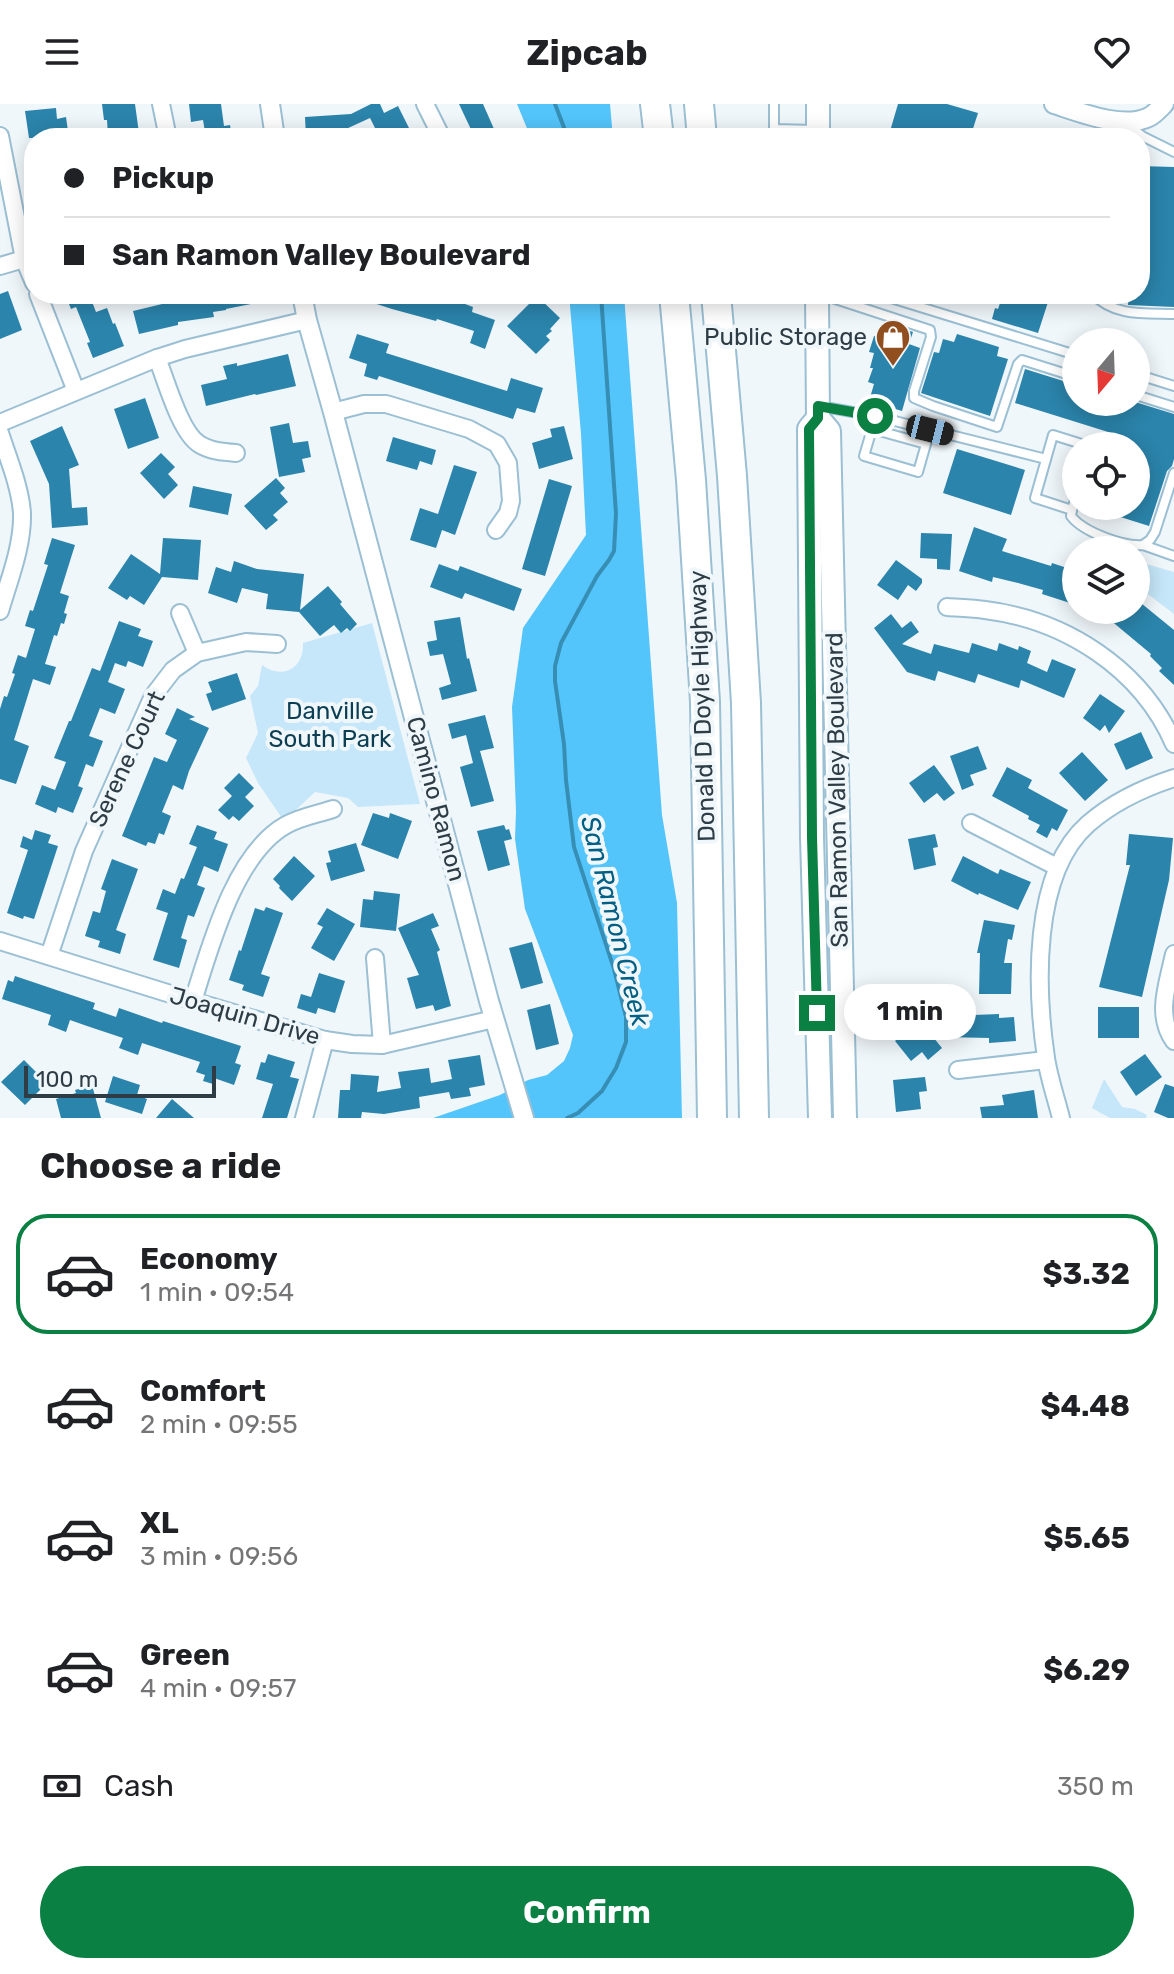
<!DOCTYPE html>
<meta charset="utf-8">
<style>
:root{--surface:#fff;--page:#f6f6f6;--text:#202124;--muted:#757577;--line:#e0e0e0;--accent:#0b8043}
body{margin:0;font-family:Rubik,sans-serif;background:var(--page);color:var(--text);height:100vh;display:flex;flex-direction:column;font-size:30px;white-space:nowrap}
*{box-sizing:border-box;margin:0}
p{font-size:26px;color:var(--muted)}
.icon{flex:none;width:44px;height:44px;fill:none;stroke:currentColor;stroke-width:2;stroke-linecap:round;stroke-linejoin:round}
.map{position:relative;height:1014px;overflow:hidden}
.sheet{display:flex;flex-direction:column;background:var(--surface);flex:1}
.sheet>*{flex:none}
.banner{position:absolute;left:24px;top:24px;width:1126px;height:176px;border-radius:32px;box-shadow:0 4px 20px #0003;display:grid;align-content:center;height:176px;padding:0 40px;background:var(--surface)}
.needle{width:52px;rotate:199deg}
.tools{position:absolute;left:1062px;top:224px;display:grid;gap:16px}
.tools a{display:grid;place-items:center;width:88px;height:88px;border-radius:50%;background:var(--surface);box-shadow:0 4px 20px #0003;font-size:40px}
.scale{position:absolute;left:24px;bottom:20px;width:192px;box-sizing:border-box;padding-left:8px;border:4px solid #2e3d45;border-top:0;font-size:22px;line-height:28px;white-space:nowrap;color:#2e3d45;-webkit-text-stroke:6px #f0f7fb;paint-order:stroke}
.end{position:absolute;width:36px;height:36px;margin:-18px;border:10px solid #0b8043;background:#fff;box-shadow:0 0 0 4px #fff}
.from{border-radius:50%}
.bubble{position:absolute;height:56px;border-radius:28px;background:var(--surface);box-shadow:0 4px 20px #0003;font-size:26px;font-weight:700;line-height:56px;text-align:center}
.car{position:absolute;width:24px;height:48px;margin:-24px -12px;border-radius:10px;box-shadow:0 0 6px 2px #0007;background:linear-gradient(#222 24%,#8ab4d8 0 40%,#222 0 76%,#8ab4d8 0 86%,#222 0)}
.banner b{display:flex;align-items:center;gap:28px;height:76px;font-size:30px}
.banner b+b{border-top:2px solid var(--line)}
.banner i{width:20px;height:20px;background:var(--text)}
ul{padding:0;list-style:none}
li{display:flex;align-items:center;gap:24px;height:120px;margin:0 16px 12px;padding:0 24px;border:4px solid transparent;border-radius:32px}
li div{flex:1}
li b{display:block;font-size:30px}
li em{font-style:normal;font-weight:700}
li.selected{border-color:var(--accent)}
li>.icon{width:72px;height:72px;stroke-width:1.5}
h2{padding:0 40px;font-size:36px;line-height:96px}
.pay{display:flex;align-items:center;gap:20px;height:88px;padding:0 40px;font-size:30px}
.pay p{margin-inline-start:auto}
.primary-button{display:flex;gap:16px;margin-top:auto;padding:16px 40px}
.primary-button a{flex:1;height:92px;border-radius:48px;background:var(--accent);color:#fff;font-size:32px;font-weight:700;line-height:92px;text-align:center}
header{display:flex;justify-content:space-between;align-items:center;height:104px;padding:0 40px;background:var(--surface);font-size:36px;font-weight:700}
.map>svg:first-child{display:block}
.green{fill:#c5e7f9}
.forest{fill:#54c5fa}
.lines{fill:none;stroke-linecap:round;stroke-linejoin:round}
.stream{stroke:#378eb5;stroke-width:4}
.building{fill:#2b84ab}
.service-casing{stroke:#9bbfd3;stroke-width:12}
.minor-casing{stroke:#9bbfd3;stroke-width:20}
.tertiary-casing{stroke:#9bbfd3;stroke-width:22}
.secondary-casing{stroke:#9bbfd3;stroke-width:26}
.motorway-casing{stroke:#9bbfd3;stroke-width:32}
.service{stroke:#fff;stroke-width:8}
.minor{stroke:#fff;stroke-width:16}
.tertiary{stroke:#fff;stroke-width:18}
.secondary{stroke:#fff;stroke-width:22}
.motorway{stroke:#fff;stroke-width:28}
.route{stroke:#0b8043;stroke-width:10}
.labels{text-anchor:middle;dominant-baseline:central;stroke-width:8;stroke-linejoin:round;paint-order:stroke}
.poi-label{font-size:24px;fill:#2e3d45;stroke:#f0f7fb;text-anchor:end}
.street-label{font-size:24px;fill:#2e3d45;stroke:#f0f7fb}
.park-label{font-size:24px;fill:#0c3e53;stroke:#f0f7fb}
.water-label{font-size:26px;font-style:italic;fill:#005f82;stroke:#f0f7fb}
</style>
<header><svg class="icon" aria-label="menu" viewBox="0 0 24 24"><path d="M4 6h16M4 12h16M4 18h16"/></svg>Zipcab<svg class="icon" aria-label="heart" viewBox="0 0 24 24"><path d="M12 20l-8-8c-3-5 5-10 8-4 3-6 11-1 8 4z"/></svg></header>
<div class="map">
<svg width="1174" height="1014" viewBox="0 0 1174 1014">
<rect width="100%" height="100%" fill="#f0f7fb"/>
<!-- green -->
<g class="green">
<path d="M1136,457l38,11v42l-38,-29z"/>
<path d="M372,519l48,181 -62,3 -10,-9 -33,-6 -31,29 -26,-38 -12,-25 12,-25 -8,-37 8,-10 4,-21c20,15 42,4 41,-22z"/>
<path d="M1104,975l18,28 13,2 12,6 -1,3h-36l-18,-10z"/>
</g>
<!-- forest -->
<g class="forest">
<path d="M517,0h93l3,34h-82z"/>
<path d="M569,190h55l38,521 15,88 5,215h-249l67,-23 28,-15 19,-5 17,-14 6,-13 3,-13 -48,-126 -10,-70 1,-28 -4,-104 11,-79 63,-93 -5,-101z"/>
</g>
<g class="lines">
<!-- stream -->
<g class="stream">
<path d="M555,0l13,34"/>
<path d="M567,1014l11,-5 24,-22 14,-23 10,-26v-25l-12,-48 -40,-122 -8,-67 -2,-36 -9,-63v-15l6,-23 36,-67 12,-16 5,-9 2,-37 -15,-220"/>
</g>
</g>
<!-- building -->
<g class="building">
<path d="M102,0h33l4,29 -31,3 -1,-16h-3z"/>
<path d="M189,0h32l3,22 6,-1 2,13h-26l-3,-18 -12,2z"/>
<path d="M371,0h9l4,9 14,-7 16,32h-34l-10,-20 -24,11 1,5 -24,2v2h-17l-1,-21 46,-3z"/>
<path d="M459,0h24l15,34h-23z"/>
<path d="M898,0h49l31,9 -8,25h-82z"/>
<path d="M56,4l1,11 9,-2 3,21h-40l-4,-27z"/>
<path d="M1140,62l34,1v140l-46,-2 1,-11h11z"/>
<path d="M8,187l14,39 -22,9v-45z"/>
<path d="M65,190h24l7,18 11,-4 6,16 2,-1 9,23 -31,12 -6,-15 3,-1 -14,-35 -5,2z"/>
<path d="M182,190h11v3l18,-3h65v5l-50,10v1l-13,2 1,5 -36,5v3l-39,9 -6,-23 50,-12z"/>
<path d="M353,190h97l-1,4 24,9 -1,5 23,8 -10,29 -15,-6 4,-12 -37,-12 -1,2 -44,-12 -40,-13z"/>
<path d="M1003,190h31l15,5 -11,34 -46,-14 3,-11 3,1z"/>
<path d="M537,192l23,22 -10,11 2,2 -6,5 4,4 -14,14 -29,-28z"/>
<path d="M895,222l18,6 -4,12 11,4 -18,63 -33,-10 5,-17 -6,-2 5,-14h-3l4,-15 -5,-1 5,-16 12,4 1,-3 4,1z"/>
<path d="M357,230l32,10 -3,9 121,38 4,-13 32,10 -8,25 -18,-5 -4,11 -134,-43 -2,4 -13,-4 3,-12 -18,-6z"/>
<path d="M957,230l42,13 -2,9 11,3 -18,57 -69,-23 13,-41 5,1 4,-14 11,3z"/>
<path d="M288,250l8,32 -40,9 -1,-1 -49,12 -5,-21 26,-6 -4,-13 14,-3v3z"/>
<path d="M1025,265l51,16v17h59l39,12v45l-2,7 -5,5 -18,55 -57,-18v-2h44v-60h-18l3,-10 -106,-33z"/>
<path d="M145,294l14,40 -31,11 -14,-40z"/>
<path d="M289,319l4,20 15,-2 3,16 -9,2 3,13 -26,5 -9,-50z"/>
<path d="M62,322l17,39 -10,4 3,39 15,-1 1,18 -36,3 -3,-44 -19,-43z"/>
<path d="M564,322l9,33 -34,10 -7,-26 20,-6 -2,-8z"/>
<path d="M393,333l43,13 -4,15 -12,-4 -3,9 -31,-9z"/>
<path d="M957,345l68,21 -14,45 -68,-22z"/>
<path d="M161,349l14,14 -7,7 10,11 -14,14 -24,-26z"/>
<path d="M454,361l23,7 -22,63 -13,-5 -6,18 -26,-8 10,-32 18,6z"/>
<path d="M276,374l9,10 -5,5 8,9 -15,13 5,5 -12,10 -22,-24z"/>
<path d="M549,375l23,7 -27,90 -23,-7z"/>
<path d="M193,382l39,8 -4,21 -39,-8z"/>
<path d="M974,423l33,12 -5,12 49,15 1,-3 24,8v14l-6,18 -28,-9 1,-4 -25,-7 -25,-6 -1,5 -33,-11z"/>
<path d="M921,429l31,1 -2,36 -13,-1v-10l-17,-1z"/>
<path d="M52,434l23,7 -15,48 9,3 -5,17 3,1 -3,10 -3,-1 -4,13 -3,-1 -9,29 11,3 -6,18 -17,-6 -19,61 15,6 -13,38 -16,-5v-70l4,-13 3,1 8,-23 -3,-1 6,-18 8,3 9,-29 -10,-3 5,-16 3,1 15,-46 -4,-1z"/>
<path d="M163,434l38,2 -3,40 -36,-3 -18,28 -14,-9 -3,4 -19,-12 23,-34 29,20z"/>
<path d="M896,456l26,19v4l-6,8 -8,-6 -10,15 -21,-15z"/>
<path d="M234,457l23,8 47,5 -4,36 28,-24 14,16 -2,2 17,20 -7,7 -3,-3 -6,5 -7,-8 -14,11 -21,-24 -33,-3 2,-15 -26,-6 -5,15 -29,-10 8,-26 15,5z"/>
<path d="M439,460l19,7 2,-5 62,23 -8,22 -49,-18 -3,6 -32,-12z"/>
<path d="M1136,495l38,31v55l-15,-14 3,-3 -12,-12 1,-2 -42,-35 -2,3 -24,-12h53z"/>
<path d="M891,510l11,14 9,-7 8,11 -17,12 29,10 3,-10 35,9 3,-10 25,8 2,-8 19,7 1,-4 12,5 -4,12 20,9 5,-13 24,10 -12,29 -43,-18 -2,8 -41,-14 -3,9 -37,-12 -3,10 -28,-9 -33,-44z"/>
<path d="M460,513l7,42 2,-1 8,33 -35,9 -3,-12 12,-4 -8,-30 -13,2 -3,-14 10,-2 -3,-19z"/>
<path d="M119,517l22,8 -3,7 15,5 -10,26 -15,-6 -2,6 -11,-4 -7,19 17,7 -10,25 -15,-6 -11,28 14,5 -10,26 -7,-3 -8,22 5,2 -10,25 -15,-6 -2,6 -21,-9 7,-19 13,5 11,-28 -12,-4 15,-37h2l21,-53 8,3z"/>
<path d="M237,569l9,26 -34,12 -6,-17 6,-2 -4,-10z"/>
<path d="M1100,590l25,17 -16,22 -4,-8 -5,6 -17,-13z"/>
<path d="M177,604l18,9 -6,2 20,9 -20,43 -6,19 -10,-5 -11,27 9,4 -7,19 -5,-2 -4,11 -7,-2 -2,4 -24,-10 32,-79 13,5 10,-22 -12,-6z"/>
<path d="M485,611l9,33 -14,3 14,50 -23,6 -11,-40 13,-4 -7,-28 -14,4 -4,-15z"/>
<path d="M1141,628l12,26 -27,12 -12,-26z"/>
<path d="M978,642l9,23 -17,6 4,10 -12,5 -12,-34z"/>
<path d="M1082,648l26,28 -23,21 -26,-28z"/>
<path d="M934,661l21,28 -11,8 -7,-8 -13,10 -15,-20z"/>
<path d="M1007,663l25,13 -4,8 40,22 -11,21 -5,-3 -5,10 -11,-6 4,-7 -12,-6 1,-3 -37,-20z"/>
<path d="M239,669l15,15 -9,9 9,9 -15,15 -6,-5 -4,4 -11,-10 14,-14 -8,-8z"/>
<path d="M373,709l16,5 1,-5 22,8 -14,38 -37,-14z"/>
<path d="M197,721l20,7 -3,7 14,5 -10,28 -14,-6 -7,19 8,3 -11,29 -6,-2 -7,23 6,2 -8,28 -26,-8 15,-47 -12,-4 7,-20 12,5 6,-16 3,1 13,-32 -8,-3z"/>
<path d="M504,721l2,5 3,-1 3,10 -8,2 6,24 -22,6 -11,-40z"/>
<path d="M35,726l16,5 -3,8 10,3 -24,73 -10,-3 -1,3 -16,-6 21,-63 -8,-3 3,-11 9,4z"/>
<path d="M935,730l3,13 -5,1 3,17 -22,5 -6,-31z"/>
<path d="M1129,730l44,4 -4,42 -27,117 -43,-10 31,-122h-4z"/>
<path d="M356,739l9,28 -34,10 -5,-18 5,-1 -3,-11z"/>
<path d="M294,752l21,20 -23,25 -13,-13 1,-2 -7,-7z"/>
<path d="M963,752l35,18 2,-5 31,13 -13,28 -39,-17 -1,2 -27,-14z"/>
<path d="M112,755l26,10 -22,61 10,4 -6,20 -22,-7 2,-6 -15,-5 8,-25 7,2 6,-22 -5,-2z"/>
<path d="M374,787l26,3 -4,37 -36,-4 3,-28 10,1z"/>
<path d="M266,803l17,6 -22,61 9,3 -7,20 -21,-7 2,-5 -15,-5 10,-30 2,1 14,-43 9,3z"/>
<path d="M327,804l28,16 -21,37 -23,-13 12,-21 -6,-3z"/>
<path d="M433,809l6,13 -8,3 9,21 -3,2 14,54 -16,5 -2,-6 -17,4 -9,-31 12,-3 -21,-47z"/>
<path d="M984,816l31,5 -3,15 -4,-1 -4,24h8l-1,31h-32l1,-41h-3z"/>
<path d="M532,838l11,41 -22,6 -12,-41z"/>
<path d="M319,869l26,8 -10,32 -17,-5 -2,6 -19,-6 4,-14 10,3z"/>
<path d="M15,872l80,27 -2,6 23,8 3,-9 43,15 1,-2 78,25 -6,17 6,2 -7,20 -20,-7 -1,6 -10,-3 2,-6 -9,-3 4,-10 -58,-19 -4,12 -19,-7 4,-10 -36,-12 -17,-6 -4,12 -18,-7 3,-10 -49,-16 6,-19 5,2z"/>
<path d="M550,900l9,40 -23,6 -9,-40z"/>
<rect x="1098" y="903" width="41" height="31"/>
<path d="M943,906h31v5l25,-1v4l15,-1 2,24 -27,2v-5l-46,-1z"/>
<path d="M920,917l22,27 -14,12 -6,-8 -11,9 -16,-20z"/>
<path d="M268,950l27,8 -5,15 9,2 -12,39h-25l11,-34 -17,-5 5,-17 4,1z"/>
<path d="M1145,950l17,23 -26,19 -16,-24z"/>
<path d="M480,951l5,30 -16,3 2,8 -20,3 -2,-7 -30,5 1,11 -36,6 -22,-2 -1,6h-23l2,-28h10l1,-16 28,2 -2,16 24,-4 -3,-16 31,-4 2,15 21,-4 -4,-19z"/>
<path d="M24,956l23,23 -22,22 -24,-23z"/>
<path d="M113,972l27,9 -3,10 10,4 -5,15 -37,-12z"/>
<path d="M925,973l2,14 -8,1 2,17 -25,3 -3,-32z"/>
<path d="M1165,980l9,3v31h-6l-14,-6z"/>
<path d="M92,981l9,33h-40l-5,-19 20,-6 -1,-3z"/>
<path d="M1034,986l4,28h-56l-2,-11 24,-2 -2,-10z"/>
<path d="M172,995l22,19h-38z"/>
</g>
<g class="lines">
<!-- service casing -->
<g class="service-casing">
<g id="service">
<path d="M774,0v25l42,1"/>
<path d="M1128,21l14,11 32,16"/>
<path d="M788,190h8"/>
<path d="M820,190l110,36 1,7 -17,54v7l19,8 64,21 21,-63 4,-4 54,17"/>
<path d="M878,190l198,61"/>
<path d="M1093,190c22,23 52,19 81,20"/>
<path d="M1136,270l38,12"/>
<path d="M1136,291l38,12"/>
<path d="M819,302l56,10 171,43"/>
<path d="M926,340l-54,-15 -8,27 54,16 12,-42"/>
<path d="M1076,392l-4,14 -37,-12 18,-63 35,11"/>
<path d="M1072,406l-1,6c12,16 53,31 72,29l31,11"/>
<path d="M1143,441l7,-5 5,-8 19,-59"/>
</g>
</g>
<!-- minor casing -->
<g class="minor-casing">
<g id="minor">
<path d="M161,0l7,34"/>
<path d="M425,0l17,34"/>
<path d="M0,32l24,123 10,24"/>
<path d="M0,162l24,-7"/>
<path d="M38,190l38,97"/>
<path d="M157,254c9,22 23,74 42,86 11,7 24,8 37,9"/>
<path d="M333,308l31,-8h22l83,25 28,15 11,19 3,38 -3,12 -12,17"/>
<path d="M0,319l157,-65 28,-9 122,-29"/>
<path d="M0,329c8,25 20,53 22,80 1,33 -13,67 -22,98"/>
<path d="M947,503c13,1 25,1 38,3 80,10 156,58 189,134"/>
<path d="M180,509l17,40"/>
<path d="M971,719l86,44"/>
<path d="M0,837l193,60 132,39 27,4 30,1 112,-26"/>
<path d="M1174,850c-6,29 -19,61 0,87"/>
<path d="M49,852l35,-105 69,-155 20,-26 24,-17 49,-11 31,2"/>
<path d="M375,854l7,87"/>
<path d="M193,897c17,-53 41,-147 93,-176 14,-8 32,-11 47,-16"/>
<path d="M958,966l88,-10"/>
<path d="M304,1014l21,-78"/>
<path d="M1061,1014c-5,-20 -12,-40 -15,-60 -10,-68 -15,-184 42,-234 25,-22 55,-36 86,-46"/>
</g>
</g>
<!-- tertiary casing -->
<g class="tertiary-casing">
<g id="tertiary">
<path d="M270,0l5,34"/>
<path d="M1054,0c25,8 69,26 95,13 6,-3 11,-9 15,-13"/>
<path d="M302,190l5,26 26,92 156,589 35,117"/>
</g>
</g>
<!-- secondary casing -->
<g class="secondary-casing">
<g id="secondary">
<path d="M818,34v-34"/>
<path d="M817,190l1,124 11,13 16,687"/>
<path d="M818,314l-9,11 3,408 8,281"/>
</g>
</g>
<!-- motorway casing -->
<g class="motorway-casing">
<g id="motorway">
<path d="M655,0l4,34"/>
<path d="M699,0l3,34"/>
<path d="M674,190l17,186 14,222 7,416"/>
<path d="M716,190l16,182 14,227 8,415"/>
</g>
</g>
<!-- service -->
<use href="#service" class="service"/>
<!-- minor -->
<use href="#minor" class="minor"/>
<!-- tertiary -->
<use href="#tertiary" class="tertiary"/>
<!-- secondary -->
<use href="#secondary" class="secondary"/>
<!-- motorway -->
<use href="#motorway" class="motorway"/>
</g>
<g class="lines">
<!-- route -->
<path class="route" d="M817,909l-5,-176 -3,-408 9,-11v-12l57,10"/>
</g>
<!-- icons -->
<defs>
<g id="shop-pin" transform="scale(1.8)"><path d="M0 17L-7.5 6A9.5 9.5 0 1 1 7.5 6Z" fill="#914e1f" stroke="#f0f7fb"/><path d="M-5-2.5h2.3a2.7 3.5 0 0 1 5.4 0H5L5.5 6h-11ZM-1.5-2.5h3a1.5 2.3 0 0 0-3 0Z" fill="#fff"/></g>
</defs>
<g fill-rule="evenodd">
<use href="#shop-pin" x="893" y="233"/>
</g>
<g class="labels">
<!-- poi labels -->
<g class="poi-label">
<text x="867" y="233">Public Storage</text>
</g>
<!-- street labels -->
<g class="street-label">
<text transform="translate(702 602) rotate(-92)">Donald D Doyle Highway</text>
<text transform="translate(127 655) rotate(-65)">Serene Court</text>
<text transform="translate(837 686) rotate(-91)">San Ramon Valley Boulevard</text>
<text transform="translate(436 695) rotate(75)">Camino Ramon</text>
<text transform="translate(245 912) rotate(16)">Joaquin Drive</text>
</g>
<!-- park labels -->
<g class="park-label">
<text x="330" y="607">Danville<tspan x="330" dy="28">South Park</tspan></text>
</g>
<!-- water labels -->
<g class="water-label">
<text transform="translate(615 817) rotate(76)">San Ramon Creek</text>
</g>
</g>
</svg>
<div class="tools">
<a><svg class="needle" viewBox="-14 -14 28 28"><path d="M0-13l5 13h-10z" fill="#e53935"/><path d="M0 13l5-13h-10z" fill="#757577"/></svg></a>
<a><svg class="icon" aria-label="locate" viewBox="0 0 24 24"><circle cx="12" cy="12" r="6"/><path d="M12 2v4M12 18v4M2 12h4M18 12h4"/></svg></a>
<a><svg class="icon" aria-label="layers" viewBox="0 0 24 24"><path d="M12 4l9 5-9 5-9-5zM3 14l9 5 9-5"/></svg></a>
</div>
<div class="scale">100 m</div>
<i class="end from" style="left:875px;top:312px"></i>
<i class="end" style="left:817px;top:909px"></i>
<div class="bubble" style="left:844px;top:880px;width:132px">1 min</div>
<i class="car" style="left:930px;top:326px;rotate:104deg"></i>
<div class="banner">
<b><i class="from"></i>Pickup</b>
<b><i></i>San Ramon Valley Boulevard</b>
</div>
</div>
<section class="sheet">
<h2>Choose a ride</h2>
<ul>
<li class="selected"><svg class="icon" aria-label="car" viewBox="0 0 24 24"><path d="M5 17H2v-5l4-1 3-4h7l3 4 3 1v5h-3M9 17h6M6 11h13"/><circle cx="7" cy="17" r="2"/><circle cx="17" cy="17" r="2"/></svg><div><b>Economy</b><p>1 min · 09:54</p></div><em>$3.32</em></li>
<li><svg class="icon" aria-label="car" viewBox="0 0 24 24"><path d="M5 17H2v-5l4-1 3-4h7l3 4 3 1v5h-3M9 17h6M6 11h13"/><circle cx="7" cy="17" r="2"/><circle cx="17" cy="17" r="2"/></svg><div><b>Comfort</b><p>2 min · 09:55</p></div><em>$4.48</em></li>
<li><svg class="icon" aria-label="car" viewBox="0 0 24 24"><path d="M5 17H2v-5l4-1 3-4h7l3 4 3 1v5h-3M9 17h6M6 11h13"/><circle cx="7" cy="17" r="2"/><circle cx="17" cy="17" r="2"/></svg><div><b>XL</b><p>3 min · 09:56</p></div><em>$5.65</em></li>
<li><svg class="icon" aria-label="car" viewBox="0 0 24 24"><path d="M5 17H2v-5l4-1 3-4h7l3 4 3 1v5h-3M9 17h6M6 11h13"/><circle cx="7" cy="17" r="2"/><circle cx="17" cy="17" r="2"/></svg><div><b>Green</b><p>4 min · 09:57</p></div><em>$6.29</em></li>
</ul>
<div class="pay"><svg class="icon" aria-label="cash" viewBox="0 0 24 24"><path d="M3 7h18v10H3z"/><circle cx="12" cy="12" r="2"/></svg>Cash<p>350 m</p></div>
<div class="primary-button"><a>Confirm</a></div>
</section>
